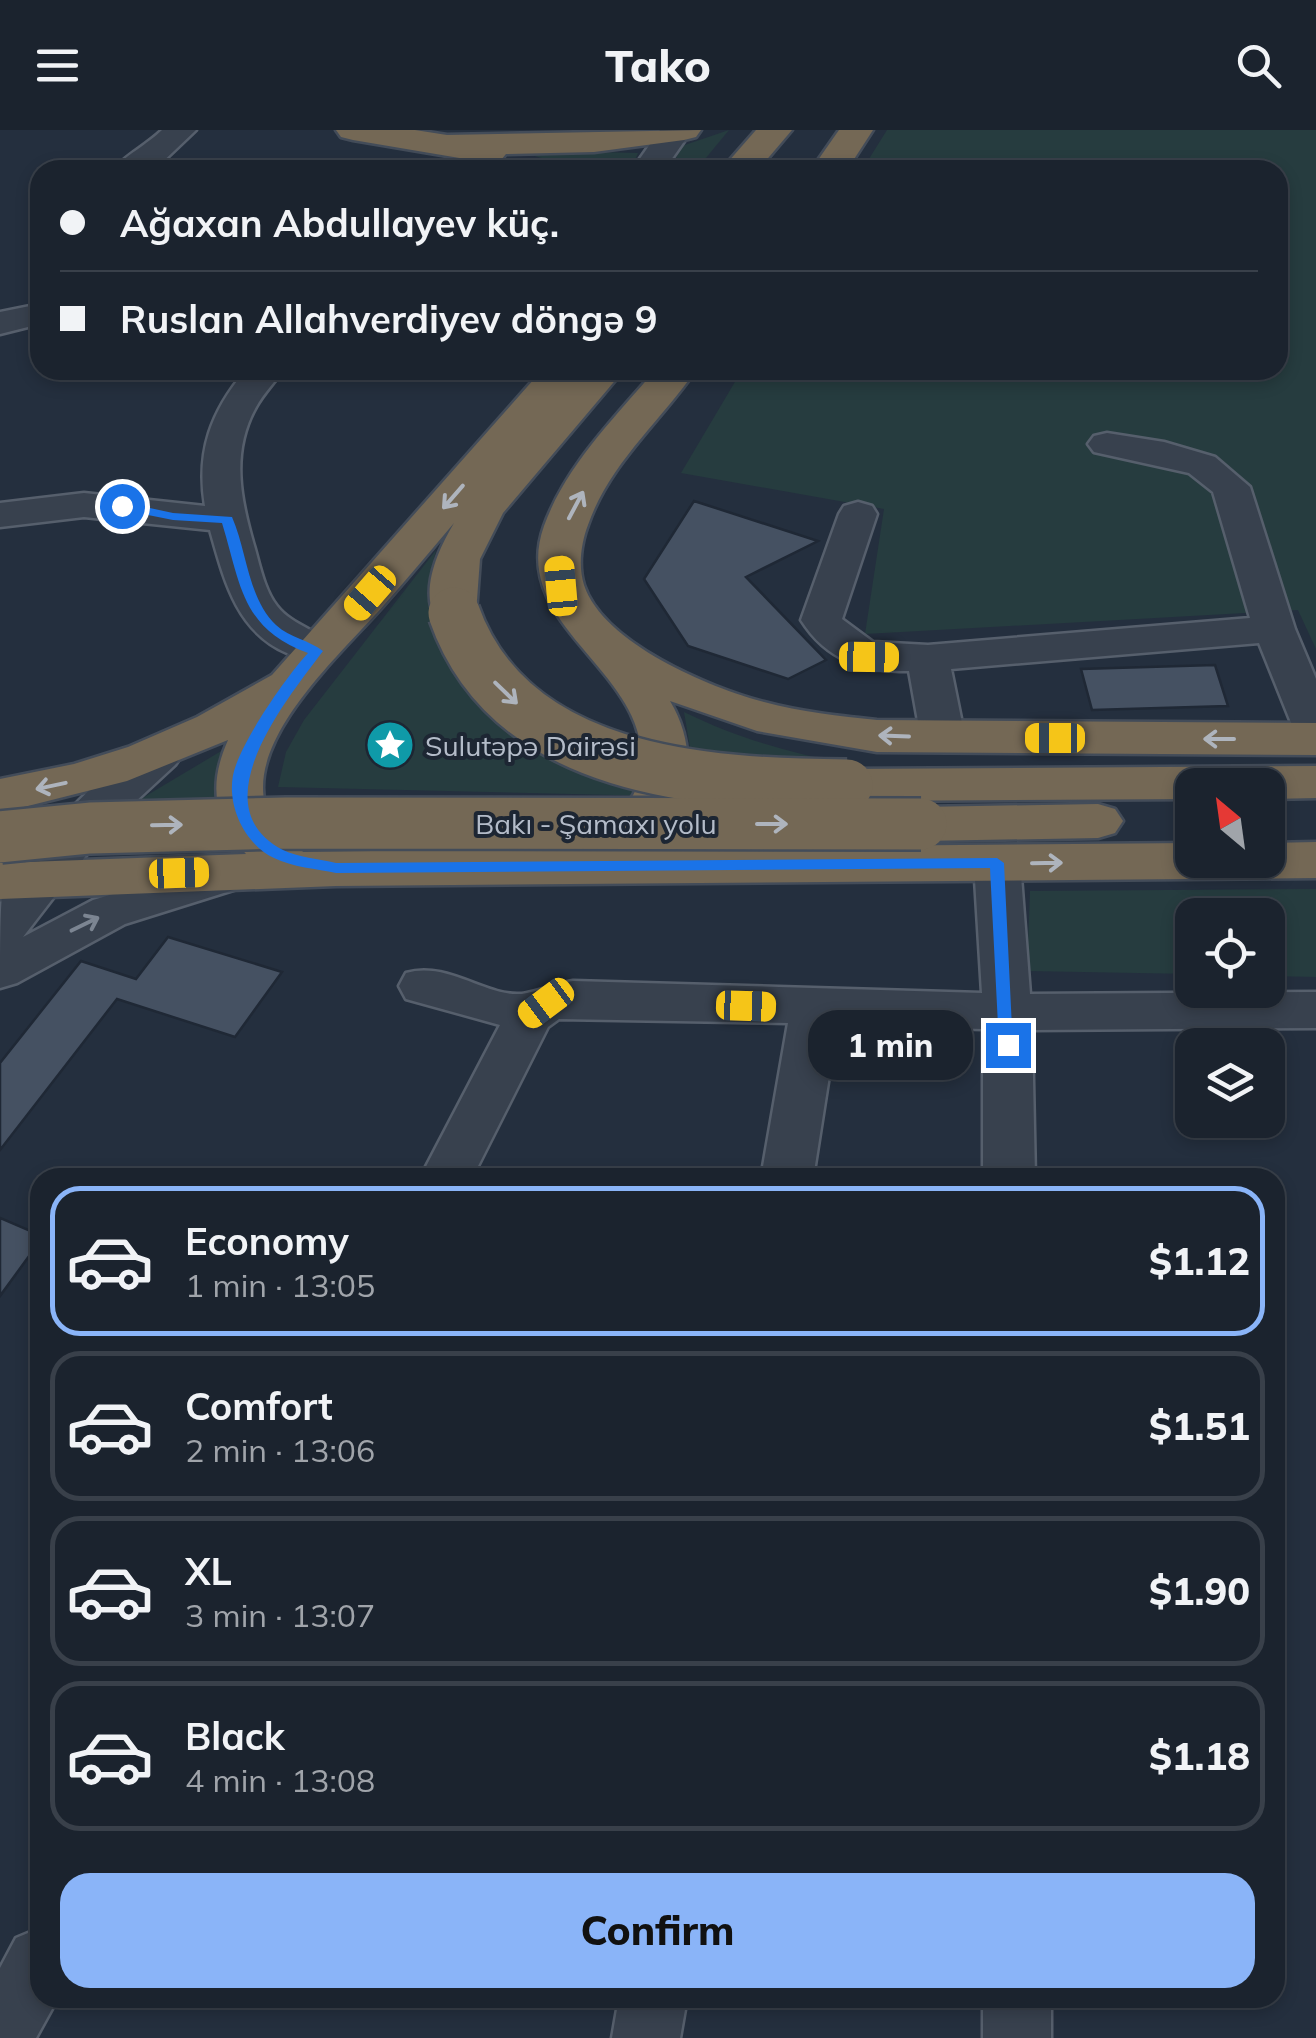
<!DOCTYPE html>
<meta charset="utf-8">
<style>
:root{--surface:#1b232e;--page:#242b36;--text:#f1f3f6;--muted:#a0a4aa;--line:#39404a;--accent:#8ab4f8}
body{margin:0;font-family:Mulish,sans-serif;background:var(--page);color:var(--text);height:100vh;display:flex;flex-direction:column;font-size:38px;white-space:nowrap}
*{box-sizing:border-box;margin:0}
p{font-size:32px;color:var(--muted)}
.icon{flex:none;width:55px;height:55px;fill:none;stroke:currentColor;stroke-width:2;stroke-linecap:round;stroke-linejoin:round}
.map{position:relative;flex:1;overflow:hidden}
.sheet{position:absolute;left:30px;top:1038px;width:1255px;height:840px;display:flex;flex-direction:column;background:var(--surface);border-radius:30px;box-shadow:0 5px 15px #0003,0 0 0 2px var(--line)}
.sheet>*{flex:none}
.guide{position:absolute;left:30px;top:30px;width:1258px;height:220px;border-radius:30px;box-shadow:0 5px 15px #0003,0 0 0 2px var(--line);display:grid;align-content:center;height:220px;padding:0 30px;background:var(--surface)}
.needle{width:65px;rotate:331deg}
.fabs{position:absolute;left:1175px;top:638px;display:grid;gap:20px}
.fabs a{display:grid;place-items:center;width:110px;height:110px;border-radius:20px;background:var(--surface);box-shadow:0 5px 15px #0003,0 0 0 2px var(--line);font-size:50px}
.end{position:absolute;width:45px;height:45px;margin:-22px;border:12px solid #1a73e8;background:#fff;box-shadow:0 0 0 5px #fff}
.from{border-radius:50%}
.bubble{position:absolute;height:70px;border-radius:30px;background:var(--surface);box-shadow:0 5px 15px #0003,0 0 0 2px var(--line);font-size:32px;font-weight:800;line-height:70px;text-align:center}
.car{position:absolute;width:30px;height:60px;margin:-30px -15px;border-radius:12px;box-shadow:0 0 8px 2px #0007;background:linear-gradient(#f5c518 24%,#345 0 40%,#f5c518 0 76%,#345 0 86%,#f5c518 0)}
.guide b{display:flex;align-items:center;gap:35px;height:95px;font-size:38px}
.guide b+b{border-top:2px solid var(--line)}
.guide i{width:25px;height:25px;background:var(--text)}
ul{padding:18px 0 0;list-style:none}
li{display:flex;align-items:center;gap:30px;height:150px;margin:0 20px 15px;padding:0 10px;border:5px solid var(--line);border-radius:30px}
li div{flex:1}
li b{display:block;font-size:38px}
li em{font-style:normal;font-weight:800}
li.on{border-color:var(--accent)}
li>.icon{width:90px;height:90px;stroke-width:1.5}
.action{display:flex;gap:20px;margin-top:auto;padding:20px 30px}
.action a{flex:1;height:115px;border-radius:30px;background:var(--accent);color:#111;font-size:40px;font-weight:800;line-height:115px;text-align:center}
header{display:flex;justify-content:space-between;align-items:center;height:130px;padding:0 30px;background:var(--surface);font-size:45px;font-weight:800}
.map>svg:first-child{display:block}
.green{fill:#263c3f}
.building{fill:#455162;stroke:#1f2835;stroke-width:2.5}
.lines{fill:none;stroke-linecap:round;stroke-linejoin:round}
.minor-casing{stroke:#565f6c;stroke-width:5}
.highway-casing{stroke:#434c59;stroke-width:5}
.minor{fill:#38414e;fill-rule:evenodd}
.highway{fill:#746855;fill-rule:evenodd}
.highway-bridge-casing{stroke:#434c59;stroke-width:56;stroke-linecap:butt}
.highway-bridge{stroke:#746855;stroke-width:51}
.oneway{stroke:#aeb4bd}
.oneway2{stroke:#7c8592}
.route{fill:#1a73e8}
.labels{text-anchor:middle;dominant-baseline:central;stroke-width:8;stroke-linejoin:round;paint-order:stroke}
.poi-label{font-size:28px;fill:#b4bcc9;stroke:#1d2633;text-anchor:start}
.street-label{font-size:28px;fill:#b4bcc9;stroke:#1d2633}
</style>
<header><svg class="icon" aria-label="menu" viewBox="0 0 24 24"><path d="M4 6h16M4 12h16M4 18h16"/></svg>Tako<svg class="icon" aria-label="search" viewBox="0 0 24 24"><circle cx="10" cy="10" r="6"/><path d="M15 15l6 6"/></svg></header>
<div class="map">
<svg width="1316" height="1908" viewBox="0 0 1316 1908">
<rect width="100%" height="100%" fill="#242f3e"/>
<!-- green -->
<g class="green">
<path d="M729,0l-33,40h-26l12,-24z"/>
<path d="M887,0h429v519l-18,-39 -433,24 19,-125 -203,-36 61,-103h536v-200h-416z"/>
<path d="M514,20l124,3 -7,17h-48z"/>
<path d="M436,420l-9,41 8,34 263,172 -420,-10 8,-35 18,-32z"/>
<path d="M684,582c57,28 111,42 173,54l-165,-7z"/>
<path d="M228,617l-17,65h-92z"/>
<path d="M1316,759v88l-48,-1v-61h-76v59l-165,-3 3,-80z"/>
</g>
<!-- building -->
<g class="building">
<path d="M694,371l124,40 -72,36 80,83 -38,19 -100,-33 -44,-67z"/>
<path d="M1215,535l13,41 -136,4 -11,-41z"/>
<path d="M168,807l114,35 -47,65 -118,-38 -117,151v-87l81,-102 55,18z"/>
<path d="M0,1088l40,17v6l-40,55z"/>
</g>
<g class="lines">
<!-- minor casing -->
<g class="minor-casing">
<g id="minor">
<path d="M162,0h34l-42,40h-41c10,-13 35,-26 49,-40z"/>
<path d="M660,0h32l-28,40h-32z"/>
<path d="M40,174v20l-40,10v-22z"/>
<path d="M246,240h37c-9,13 -20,24 -27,37 -26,46 -15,95 -1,142 5,18 10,42 22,57 16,21 47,25 61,45l-6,9c-18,5 -29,1 -45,-7 -51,-22 -63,-74 -77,-123l-126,-13 -84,10v-24l84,-10 121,13c-9,-54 6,-95 41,-136z"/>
<path d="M1107,303l57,9 51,15 35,30 45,142 21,50v65l-15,-4 -7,-10 -35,-87 -308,26 14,69 -7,10 -15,4 -15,-4 -7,-10 -12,-67c-47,0 -82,-10 -108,-51l38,-106 5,-8 14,-4 14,4 5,8 -35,105 31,23 55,3 322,-27 -37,-126 -24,-19 -95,-21 -6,-8 6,-8z"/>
<path d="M160,610l15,5 7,10 -7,10 -67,62 -85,110 70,-37 137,-41 16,5 7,11 -7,11 -121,38 -108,59 -17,5c0,-21 0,-75 2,-92 20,-41 115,-144 158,-156z"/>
<path d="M997,717l16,5 7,11 10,131 286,-2v36l-284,2 3,148h-52v-149l-146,-4 -24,153h-52l27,-155 -229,-4 -11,8 -76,151h-52l80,-153 -94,-26 -7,-13 7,-13c41,-12 79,23 114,21 10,0 38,-11 53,-13l409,12 -8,-130 7,-11z"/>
<path d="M40,1798v70h18l-22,40h-36v-70l16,-30z"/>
<path d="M619,1868h68l-7,40h-68z"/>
<rect x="983" y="1868" width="68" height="40"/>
</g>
</g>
<!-- highway casing -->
<g class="highway-casing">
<g id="highway">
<path d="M336,0h79l32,5 254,-5 -5,7 -12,3 -90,12 -88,2 -5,6 -12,3 -136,-23 -12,-3z"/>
<path d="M756,0h36l-34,40h-37z"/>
<path d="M839,0h34l-26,40h-36z"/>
<path d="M542,240h82l-121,143 -23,46 -4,54 -6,10 -16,4 -16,-4c-20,-30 0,-73 16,-100 -23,27 -46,55 -70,82 -41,47 -136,131 -119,199 6,22 27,30 38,48l273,-4 -3,-5c16,-26 57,-26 65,-60 29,-107 -132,-151 -94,-257 22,-61 71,-108 111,-156h41c-36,52 -87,94 -108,155 -7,18 -10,41 -4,60 19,58 126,103 180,117 37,10 75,14 113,18l439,3v32l-439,-3 -120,-21 -87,-30c33,55 19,118 -40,147l562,-5v17h76v-17l48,-1v36l-980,8 -336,13v-36l246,-9c-34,-35 -37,-71 -18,-114l-101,41 -127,32v-34l74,-15 54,-17 69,-30 75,-42z"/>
<path d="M1316,636v32l-48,1v-14h-76v14l-345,2 -17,-4 -7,-12 7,-12 17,-4z"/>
<path d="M1098,674l17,5 8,12 -8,12 -17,5 -177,3 -17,-5 -8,-12 8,-12 17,-5z"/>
</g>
</g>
<!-- minor -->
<use href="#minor" class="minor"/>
<!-- highway -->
<use href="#highway" class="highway"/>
<!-- highway-bridge casing -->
<g class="highway-bridge-casing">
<g id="highway-bridge">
<path d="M454,483c56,160 251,171 393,172"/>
<path d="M0,707l90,-9 196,-5 635,1"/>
</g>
</g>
<!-- highway-bridge -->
<use href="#highway-bridge" class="highway-bridge"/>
</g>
<!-- one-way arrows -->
<defs><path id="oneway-shaft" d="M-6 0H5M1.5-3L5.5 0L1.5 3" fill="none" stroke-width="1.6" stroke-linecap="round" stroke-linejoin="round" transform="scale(2.5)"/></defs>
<g class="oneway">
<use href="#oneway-shaft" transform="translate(453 367) rotate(131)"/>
<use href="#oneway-shaft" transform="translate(576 375) rotate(-62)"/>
<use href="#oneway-shaft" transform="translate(506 563) rotate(44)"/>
<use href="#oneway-shaft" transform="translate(894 606) rotate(-178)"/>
<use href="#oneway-shaft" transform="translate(1219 609) rotate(-180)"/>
<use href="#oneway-shaft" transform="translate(51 656) rotate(168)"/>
<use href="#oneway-shaft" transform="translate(772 694)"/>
<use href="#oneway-shaft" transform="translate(167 695) rotate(-1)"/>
<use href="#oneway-shaft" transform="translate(1047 733) rotate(-1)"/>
</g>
<use class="oneway2" href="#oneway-shaft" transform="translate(85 794) rotate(-26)"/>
<!-- route -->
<path class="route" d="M122,372l51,11 59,4c15,34 16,82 44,108 14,13 33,15 47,26 -35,47 -125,155 -40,199 15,7 36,9 53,13l661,-5 7,5 9,186h-11l-3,-4 -9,-177 -654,5c-19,-4 -44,-6 -62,-15 -32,-15 -51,-60 -38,-93 11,-31 50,-88 72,-112 -67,-25 -67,-68 -86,-130l-49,-3 -55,-11 -2,-3z"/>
<!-- icons -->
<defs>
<g id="sight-disc" transform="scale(2.5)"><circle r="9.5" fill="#0f9aa8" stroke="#1d2633"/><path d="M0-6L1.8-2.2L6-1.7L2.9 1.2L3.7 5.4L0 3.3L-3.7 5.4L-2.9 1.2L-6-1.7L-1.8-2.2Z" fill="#fff"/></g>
</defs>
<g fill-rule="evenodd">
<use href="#sight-disc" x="390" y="615"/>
</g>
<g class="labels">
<!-- poi labels -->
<g class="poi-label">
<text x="425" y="615">Sulutəpə Dairəsi</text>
</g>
<!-- street labels -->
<g class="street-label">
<text x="596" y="693">Bakı - Şamaxı yolu</text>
</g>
</g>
</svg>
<div class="fabs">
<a><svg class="needle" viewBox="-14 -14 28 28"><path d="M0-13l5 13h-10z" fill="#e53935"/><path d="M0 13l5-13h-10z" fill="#a0a4aa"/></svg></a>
<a><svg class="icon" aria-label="locate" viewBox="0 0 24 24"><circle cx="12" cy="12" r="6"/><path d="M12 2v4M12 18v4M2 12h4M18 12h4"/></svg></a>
<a><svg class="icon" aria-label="layers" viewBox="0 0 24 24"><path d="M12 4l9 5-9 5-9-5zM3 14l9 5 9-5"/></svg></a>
</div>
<i class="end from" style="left:122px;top:376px"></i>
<i class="end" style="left:1008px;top:915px"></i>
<div class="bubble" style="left:808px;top:880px;width:165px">1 min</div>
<i class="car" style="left:561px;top:456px;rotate:355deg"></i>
<i class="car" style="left:370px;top:463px;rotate:221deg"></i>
<i class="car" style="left:869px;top:527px;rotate:91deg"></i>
<i class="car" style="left:1055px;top:608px;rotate:270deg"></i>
<i class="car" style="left:179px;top:743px;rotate:88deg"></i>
<i class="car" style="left:546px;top:873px;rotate:233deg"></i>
<i class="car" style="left:746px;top:876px;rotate:92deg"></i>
<div class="guide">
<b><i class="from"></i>Ağaxan Abdullayev küç.</b>
<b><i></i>Ruslan Allahverdiyev döngə 9</b>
</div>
<section class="sheet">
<ul>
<li class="on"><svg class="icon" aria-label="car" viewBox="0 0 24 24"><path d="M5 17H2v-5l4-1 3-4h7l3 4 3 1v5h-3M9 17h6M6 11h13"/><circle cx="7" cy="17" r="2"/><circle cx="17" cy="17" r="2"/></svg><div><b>Economy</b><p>1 min · 13:05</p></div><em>$1.12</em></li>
<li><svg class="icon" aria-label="car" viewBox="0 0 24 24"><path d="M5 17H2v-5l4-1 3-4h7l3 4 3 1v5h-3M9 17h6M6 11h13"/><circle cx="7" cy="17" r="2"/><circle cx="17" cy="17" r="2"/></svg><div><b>Comfort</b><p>2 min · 13:06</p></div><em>$1.51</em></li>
<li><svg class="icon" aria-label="car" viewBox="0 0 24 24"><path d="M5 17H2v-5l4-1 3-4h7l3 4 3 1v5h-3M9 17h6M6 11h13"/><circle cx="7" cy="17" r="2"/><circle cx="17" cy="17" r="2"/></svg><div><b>XL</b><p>3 min · 13:07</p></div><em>$1.90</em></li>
<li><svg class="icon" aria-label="car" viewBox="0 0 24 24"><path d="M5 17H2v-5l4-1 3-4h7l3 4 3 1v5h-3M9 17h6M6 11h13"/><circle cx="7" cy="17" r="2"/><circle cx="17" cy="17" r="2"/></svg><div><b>Black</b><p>4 min · 13:08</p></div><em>$1.18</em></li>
</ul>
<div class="action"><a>Confirm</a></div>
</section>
</div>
